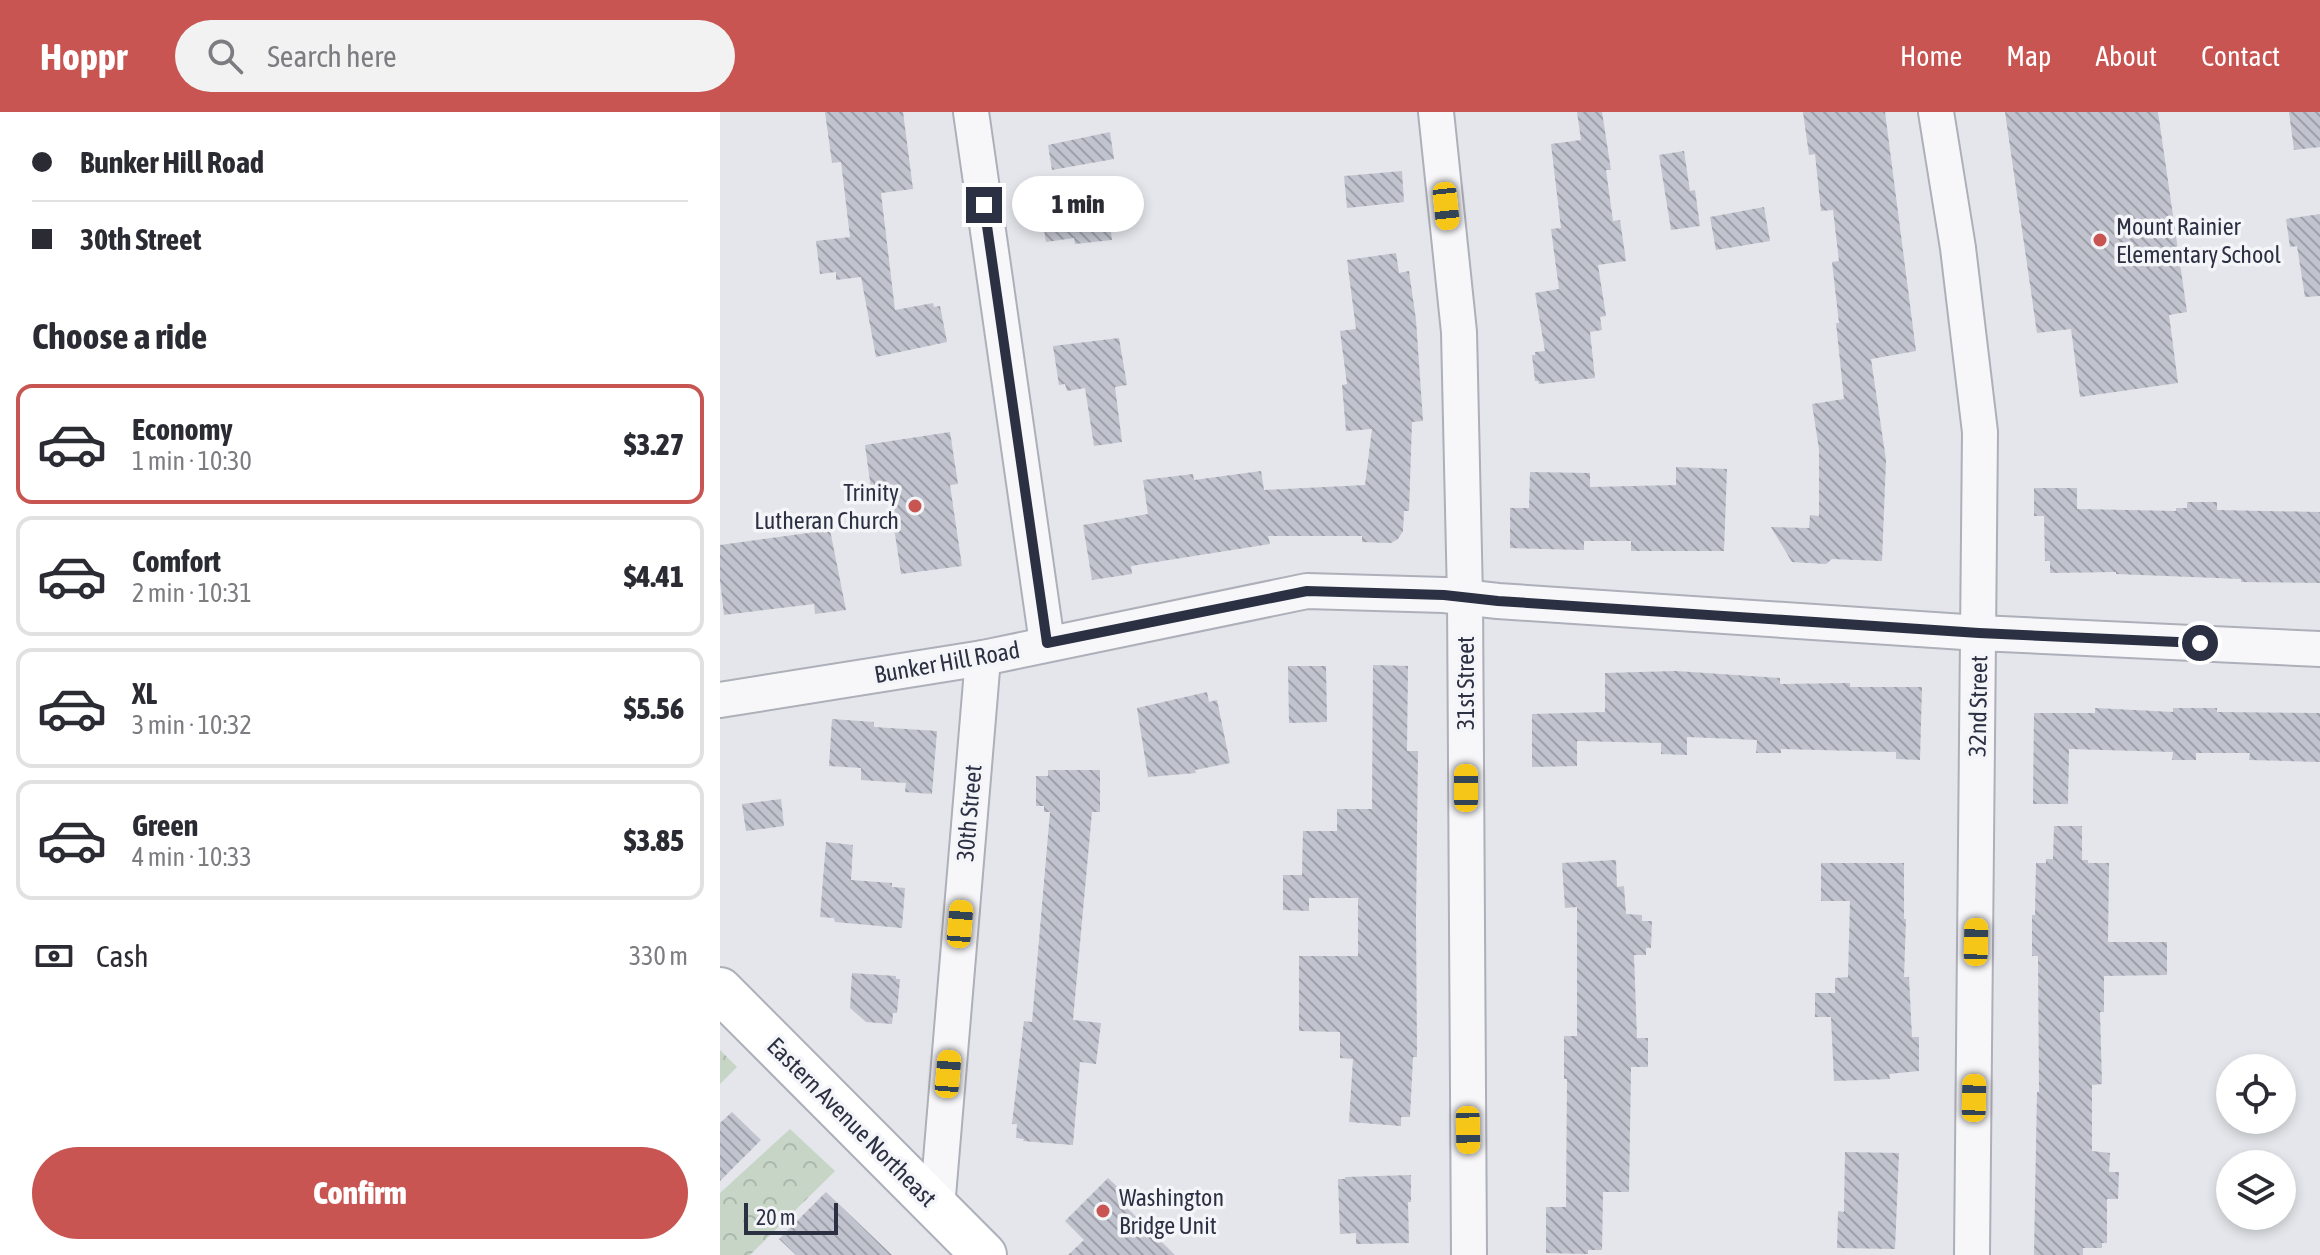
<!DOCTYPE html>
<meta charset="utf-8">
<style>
:root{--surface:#fff;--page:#f2f2f3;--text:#2b2b33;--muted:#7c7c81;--line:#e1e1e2;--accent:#c85551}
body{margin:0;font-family:"Asap Condensed",sans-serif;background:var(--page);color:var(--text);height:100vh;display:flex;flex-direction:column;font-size:30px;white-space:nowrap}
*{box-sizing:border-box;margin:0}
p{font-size:26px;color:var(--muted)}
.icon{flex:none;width:44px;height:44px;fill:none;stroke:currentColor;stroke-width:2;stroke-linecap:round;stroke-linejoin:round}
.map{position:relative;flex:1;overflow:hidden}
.panel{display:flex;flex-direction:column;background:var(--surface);width:720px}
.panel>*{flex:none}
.guide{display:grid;align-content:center;height:176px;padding:0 32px;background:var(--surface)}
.fabs{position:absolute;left:1496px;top:942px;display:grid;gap:16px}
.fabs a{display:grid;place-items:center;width:80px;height:80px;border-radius:50%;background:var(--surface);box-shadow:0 4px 12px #0003;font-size:40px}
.scale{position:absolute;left:24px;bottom:20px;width:94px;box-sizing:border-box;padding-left:8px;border:4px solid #2c3043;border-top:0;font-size:22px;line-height:28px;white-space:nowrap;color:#2c3043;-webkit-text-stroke:6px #f4f5f8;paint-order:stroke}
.end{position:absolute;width:36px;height:36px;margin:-18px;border:10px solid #2c3043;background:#fff;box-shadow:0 0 0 4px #fff}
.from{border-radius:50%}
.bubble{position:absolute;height:56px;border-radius:28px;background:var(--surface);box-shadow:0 4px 12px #0003;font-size:26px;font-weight:800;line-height:56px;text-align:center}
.car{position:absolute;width:24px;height:48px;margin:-24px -12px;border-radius:10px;box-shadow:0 0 6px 2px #0007;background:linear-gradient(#f5c518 24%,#345 0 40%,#f5c518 0 76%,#345 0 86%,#f5c518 0)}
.guide b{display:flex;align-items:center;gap:28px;height:76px;font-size:30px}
.guide b+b{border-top:2px solid var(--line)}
.guide i{width:20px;height:20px;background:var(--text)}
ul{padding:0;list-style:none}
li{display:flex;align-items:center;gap:24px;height:120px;margin:0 16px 12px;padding:0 16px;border:4px solid var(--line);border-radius:16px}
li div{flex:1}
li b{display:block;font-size:30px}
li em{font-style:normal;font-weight:800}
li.on{border-color:var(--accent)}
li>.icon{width:72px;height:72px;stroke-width:1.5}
h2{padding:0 32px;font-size:36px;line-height:96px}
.pay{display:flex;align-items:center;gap:20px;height:88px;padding:0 32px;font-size:30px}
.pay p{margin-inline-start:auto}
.cta{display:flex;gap:16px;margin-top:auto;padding:16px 32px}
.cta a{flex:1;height:92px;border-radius:48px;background:var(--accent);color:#fff;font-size:32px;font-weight:800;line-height:92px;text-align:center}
header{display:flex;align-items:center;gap:48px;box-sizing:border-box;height:112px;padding:0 40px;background:var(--accent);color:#fff}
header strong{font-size:38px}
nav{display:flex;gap:44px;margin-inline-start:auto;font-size:28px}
.search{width:560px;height:72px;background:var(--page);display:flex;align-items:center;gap:20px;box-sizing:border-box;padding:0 28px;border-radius:44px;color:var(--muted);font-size:30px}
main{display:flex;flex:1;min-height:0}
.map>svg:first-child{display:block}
.park{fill:url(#park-crowns)}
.building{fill:url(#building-back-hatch)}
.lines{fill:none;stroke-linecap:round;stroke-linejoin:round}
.street-casing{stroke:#adafb9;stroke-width:38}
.secondary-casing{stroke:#adafb9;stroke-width:48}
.street{stroke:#f7f7fa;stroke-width:34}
.secondary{stroke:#fff;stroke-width:44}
.route{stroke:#2c3043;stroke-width:10}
.poi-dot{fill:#c85551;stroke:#f4f5f8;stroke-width:3}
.labels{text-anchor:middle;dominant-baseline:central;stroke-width:7;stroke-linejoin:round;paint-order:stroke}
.poi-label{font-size:24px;fill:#2c3043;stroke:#f4f5f8;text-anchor:start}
.street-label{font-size:24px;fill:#2c3043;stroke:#f4f5f8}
</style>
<header>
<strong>Hoppr</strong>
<div class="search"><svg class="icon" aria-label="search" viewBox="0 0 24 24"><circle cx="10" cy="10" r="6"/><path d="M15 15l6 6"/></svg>Search here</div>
<nav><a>Home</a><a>Map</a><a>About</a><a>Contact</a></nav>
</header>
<main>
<section class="panel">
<div class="guide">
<b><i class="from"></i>Bunker Hill Road</b>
<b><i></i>30th Street</b>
</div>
<h2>Choose a ride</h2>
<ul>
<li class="on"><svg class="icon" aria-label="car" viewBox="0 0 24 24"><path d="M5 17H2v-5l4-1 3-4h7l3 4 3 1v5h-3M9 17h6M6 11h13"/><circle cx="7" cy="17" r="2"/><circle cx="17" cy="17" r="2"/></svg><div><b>Economy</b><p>1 min · 10:30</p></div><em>$3.27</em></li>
<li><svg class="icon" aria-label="car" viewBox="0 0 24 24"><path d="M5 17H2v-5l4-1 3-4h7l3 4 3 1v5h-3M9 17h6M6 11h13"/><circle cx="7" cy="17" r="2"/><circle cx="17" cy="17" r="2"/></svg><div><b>Comfort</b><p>2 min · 10:31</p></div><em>$4.41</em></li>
<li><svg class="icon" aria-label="car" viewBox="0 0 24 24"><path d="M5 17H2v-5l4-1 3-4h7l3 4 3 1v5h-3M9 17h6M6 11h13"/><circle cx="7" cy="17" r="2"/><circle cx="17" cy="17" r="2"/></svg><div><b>XL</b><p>3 min · 10:32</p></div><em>$5.56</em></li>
<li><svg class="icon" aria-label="car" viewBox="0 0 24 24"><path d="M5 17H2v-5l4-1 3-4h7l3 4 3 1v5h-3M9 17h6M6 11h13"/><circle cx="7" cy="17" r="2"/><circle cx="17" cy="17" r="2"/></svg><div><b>Green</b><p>4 min · 10:33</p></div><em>$3.85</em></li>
</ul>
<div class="pay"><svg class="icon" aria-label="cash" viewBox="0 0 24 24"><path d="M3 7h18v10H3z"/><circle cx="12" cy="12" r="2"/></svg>Cash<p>330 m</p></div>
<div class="cta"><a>Confirm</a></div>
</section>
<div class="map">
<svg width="1600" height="1143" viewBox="0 0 1600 1143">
<defs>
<pattern id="park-crowns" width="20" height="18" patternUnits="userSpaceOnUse" patternTransform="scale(2)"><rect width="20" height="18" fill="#c7d5c6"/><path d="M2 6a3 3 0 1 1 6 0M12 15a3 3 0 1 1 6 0" fill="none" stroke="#abb7ab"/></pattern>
<pattern id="building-back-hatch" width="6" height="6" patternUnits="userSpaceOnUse" patternTransform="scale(2)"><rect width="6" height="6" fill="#c1c4ce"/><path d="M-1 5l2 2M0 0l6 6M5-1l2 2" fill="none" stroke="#9da0a9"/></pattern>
</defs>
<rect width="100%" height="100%" fill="#e4e6eb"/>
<!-- park -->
<g class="park">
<path d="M0,938l17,17 -17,17z"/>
<path d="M70,1017l45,42 -85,84h-30v-62z"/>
</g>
<!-- building -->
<g class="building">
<path d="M105,0h78l10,77 -32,4 14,117 38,-7 1,4 6,-1 7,36 -71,15 -15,-80 -25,3v-8l-16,2 -4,-33 34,-4 -9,-75 -9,1z"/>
<path d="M857,0h25l9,58h-5l7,51 7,-1 6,41 -28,4 8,51 -6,1 2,13 -12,2 5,46 -56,6 -1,-3h-3l-3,-26h3v-3l10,-1 -10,-58 24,-4 -8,-60 10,-1 -10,-84 30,-4z"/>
<path d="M1083,0h82l31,239 -45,8 15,101 -4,101 -50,-2 -6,5 -34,-2 -21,-35 38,1 1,-13 9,1v-67l-7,-45 32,-5 -8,-76h3l-7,-61 7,-1 -6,-51 -12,1 -6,-57 -6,1z"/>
<path d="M1285,0h153l29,200 -18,3 9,68 -98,14 -9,-68 -34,4z"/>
<path d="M1569,0h31v35l-26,3z"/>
<path d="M390,20l4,27 -62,11 -4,-25z"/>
<path d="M964,39l6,40 5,-1 5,36 -29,4 -12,-75z"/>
<path d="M682,59l2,31 -57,6 -3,-32z"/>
<path d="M1044,95l6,34 -54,9 -6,-33z"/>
<path d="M388,96l4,32 -37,4 -1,-6 -28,4 -4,-25z"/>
<path d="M1600,102v82l-15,1 -8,-51 -7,1 -4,-28z"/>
<path d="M676,141l3,20 10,-2 7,49 7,101 -11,1 -3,89h-5l-1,20 -5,8 -7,4 -29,-1v-6h-94l2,8 -139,22 1,8 -40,6 -9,-55 65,-11 -5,-34 50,-6 1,6 67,-9 3,19 101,-5 7,-56 -26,2 -4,-46 5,-1 -7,-53 16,-2 -9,-69z"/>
<path d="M399,226l8,47 -12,2 7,55 -28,4 -9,-58 -18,3 -2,-7 -6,1 -6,-39z"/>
<path d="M230,320l8,52 -8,1 12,81 -61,8 -12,-80 -17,2 -7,-51z"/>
<path d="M956,355l51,2 -3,82h-93v-10h-47v9l-74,-2v-40h19l1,-36 60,1v14l86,-2z"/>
<path d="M1314,376h43v21l99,2v-3h11v-6h30v8l103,2v71l-79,-1v-3l-125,-5v-2l-66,1v-12h-5l-1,-45h-10z"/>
<path d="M110,418l16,80 -31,4 -1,-10 -90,11 -4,-35v-35z"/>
<path d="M653,553l35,1 -1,85h11l-2,167 1,139h-4l-3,60h-9v9l-52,-4 4,-63 -13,-1v-26l-41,-1v-75h59v-58h-49v13l-26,-1v-35h19l1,-44h34v-22h35z"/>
<path d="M568,554h38l1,56 -38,1z"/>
<path d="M956,559l104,7v6l70,-1v4h72l-2,73 -24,-1v-7l-115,-3v4h-25l1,-13 -70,-3v18l-26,-1v-11l-84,-2v25l-45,1v-53l73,-2v-39z"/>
<path d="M487,580l2,10 8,-2 13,63 -35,7 1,3 -48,4 -11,-69z"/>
<path d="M1375,596l78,4v-4h44v4l103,1v49l-71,-2 1,-7h-54v7h-24l1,-8 -104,-3 -1,55h-35l1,-91h61z"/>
<path d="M112,607l42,3v5l63,4 -5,63 -27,-2 1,-9 -45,-3v-12l-32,-2z"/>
<path d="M328,658h52v42h-8l-19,208 28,3 -5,41 -16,-2 -7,83 -50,-4 1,-2 -8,-1 1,-14h-5l12,-103 8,1 18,-210h-6v-6h-8v-30h12z"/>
<path d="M61,687l3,27 -38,5 -4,-27z"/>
<path d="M1334,714h28v34h6v3h21l-1,79h59v33l-63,1v36h-4l2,72 -10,1v66l18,2 -1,19h10l-1,27h-11v44h-5v5h-19v7h-49l3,-163h2l-1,-136h-6v-41h3l1,-52h10v-4h7z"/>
<path d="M106,730l27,3 -2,35 41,3v4l13,1 -3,40 -67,-6 -1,-4 -14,-1z"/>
<path d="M896,748l1,27 7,-1 2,28 16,1v6h10l-1,27h-5v7h-12l3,83h11v29h-17l-2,125h-26l-1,58h-14v4l-42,-1v-46h20l1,-128h-3v-43h13v-129l-12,1 -3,-45z"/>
<path d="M1101,751h83v56h2l-2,58h5l3,60h7v34l-30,3 1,5 -56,2 -3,-64h-16v-24h20v-15l13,-1 2,-76h-29z"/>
<path d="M132,861l44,3v3h4l-3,34h-4l-1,11 -26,-2 -16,-14z"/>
<path d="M12,1000l29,28 -41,41v-58z"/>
<path d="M1125,1040l54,1 -4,96 -58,-1 1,-37 6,1z"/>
<path d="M691,1063v27h-3l1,41 -53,1v-11l-16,1 -2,-55h7v-2z"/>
<path d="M388,1066l18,17 -6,6 55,54h-107l16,-15 -19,-19z"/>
<path d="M106,1080l66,63h-96l-17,-16z"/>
</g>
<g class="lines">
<!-- street casing -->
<g class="street-casing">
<g id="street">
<path d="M251,0l76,531"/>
<path d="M716,0l23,220 6,265 4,658"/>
<path d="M1216,0l22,136 22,184 -8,823"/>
<path d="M0,588l263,-42 324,-67 137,4 54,6 481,32 341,16"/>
<path d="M217,1096l46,-550"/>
</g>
</g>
<!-- secondary casing -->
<g class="secondary-casing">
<path id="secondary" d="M0,878l264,265"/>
</g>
<!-- street -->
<use href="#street" class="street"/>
<!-- secondary -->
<use href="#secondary" class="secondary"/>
</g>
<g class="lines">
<!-- route -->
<path class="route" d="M264,93l63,438 260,-52 137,4 54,6 481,32 221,10"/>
</g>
<!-- markers -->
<g class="poi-dot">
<circle cx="1380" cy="128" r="8"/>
<circle cx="195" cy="394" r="8"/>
<circle cx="383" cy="1099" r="8"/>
</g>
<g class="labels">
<!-- poi labels -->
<g class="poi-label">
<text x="1396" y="114">Mount Rainier<tspan x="1396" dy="28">Elementary School</tspan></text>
<text x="179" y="380" text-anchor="end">Trinity<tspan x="179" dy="28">Lutheran Church</tspan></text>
<text x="399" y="1085">Washington<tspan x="399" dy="28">Bridge Unit</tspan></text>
</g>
<!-- street labels -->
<g class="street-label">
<text transform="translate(227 550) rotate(-10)">Bunker Hill Road</text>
<text transform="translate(745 571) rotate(-90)">31st Street</text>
<text transform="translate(1258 594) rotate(-89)">32nd Street</text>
<text transform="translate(249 701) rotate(-85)">30th Street</text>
<text transform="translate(132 1010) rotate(45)">Eastern Avenue Northeast</text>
</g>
</g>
</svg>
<div class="fabs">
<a><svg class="icon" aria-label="locate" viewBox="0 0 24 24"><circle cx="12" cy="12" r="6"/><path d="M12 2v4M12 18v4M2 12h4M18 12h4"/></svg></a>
<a><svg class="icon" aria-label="layers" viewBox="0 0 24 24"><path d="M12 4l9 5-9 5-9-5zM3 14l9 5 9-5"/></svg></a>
</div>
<div class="scale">20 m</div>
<i class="end from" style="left:1480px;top:531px"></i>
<i class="end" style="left:264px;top:93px"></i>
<div class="bubble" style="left:292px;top:64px;width:132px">1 min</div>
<i class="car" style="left:726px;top:94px;rotate:174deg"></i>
<i class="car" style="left:746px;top:676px;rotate:0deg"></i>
<i class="car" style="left:240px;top:812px;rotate:5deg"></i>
<i class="car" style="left:1256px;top:830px;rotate:1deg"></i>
<i class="car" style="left:228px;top:962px;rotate:5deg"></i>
<i class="car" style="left:1254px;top:986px;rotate:1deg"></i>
<i class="car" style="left:748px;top:1018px;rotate:179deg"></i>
</div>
</main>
